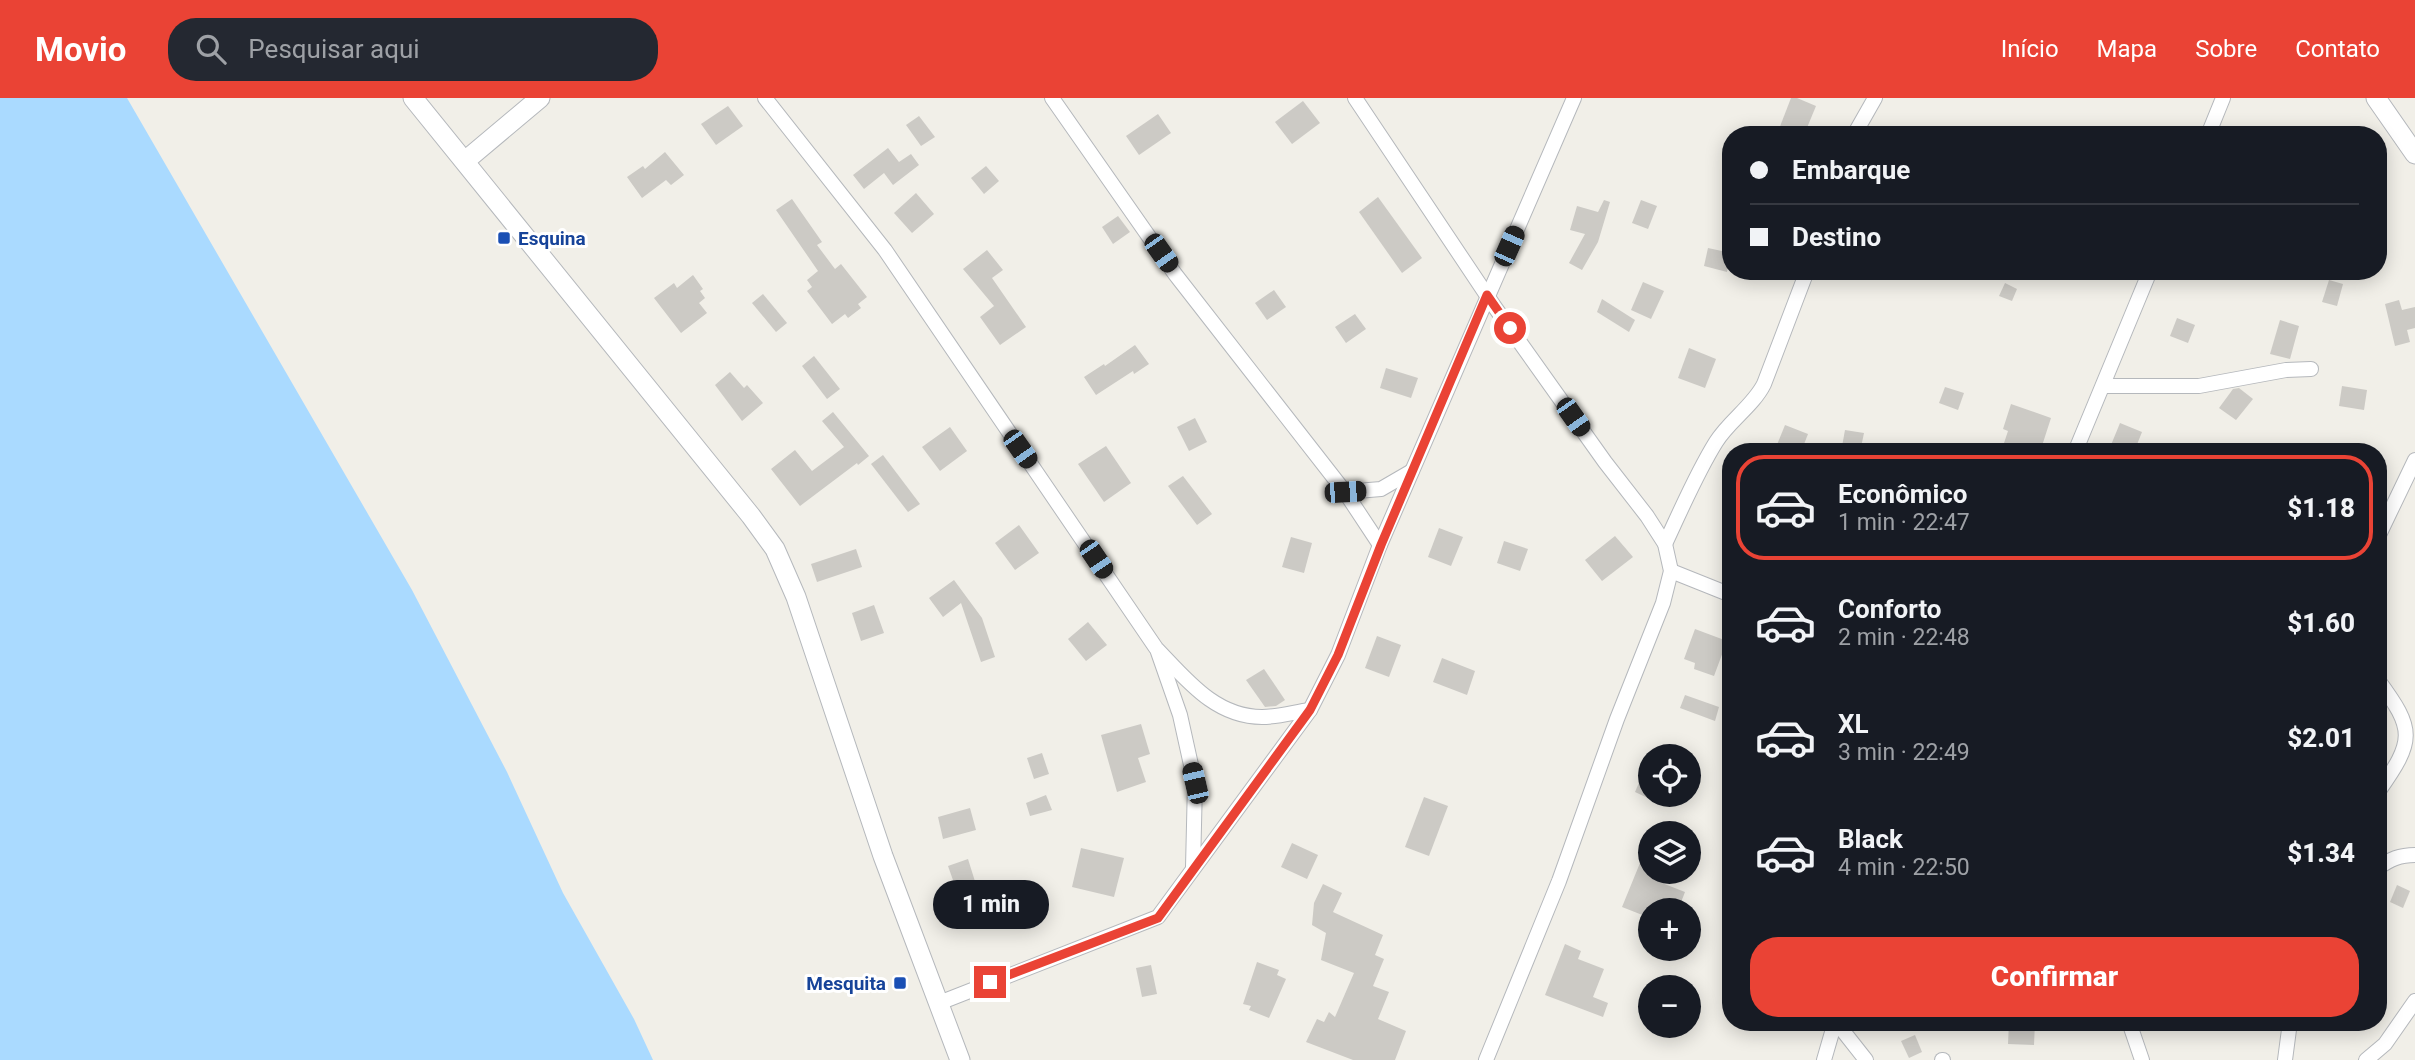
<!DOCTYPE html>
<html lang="pt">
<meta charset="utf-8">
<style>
:root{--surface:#171b24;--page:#242831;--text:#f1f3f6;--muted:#9ea1a6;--line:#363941;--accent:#ea4335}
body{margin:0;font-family:Roboto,sans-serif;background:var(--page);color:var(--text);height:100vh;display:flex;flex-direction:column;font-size:26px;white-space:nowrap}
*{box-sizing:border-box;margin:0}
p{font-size:23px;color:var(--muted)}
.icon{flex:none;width:38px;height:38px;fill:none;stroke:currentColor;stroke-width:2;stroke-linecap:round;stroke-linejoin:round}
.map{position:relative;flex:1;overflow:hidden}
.sheet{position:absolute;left:1722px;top:345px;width:665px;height:588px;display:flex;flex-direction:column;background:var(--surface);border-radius:28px;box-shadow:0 4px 18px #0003}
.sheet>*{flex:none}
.guide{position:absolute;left:1722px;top:28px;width:665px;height:154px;border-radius:28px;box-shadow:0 4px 18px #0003;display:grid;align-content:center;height:154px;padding:0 28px;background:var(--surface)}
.tools{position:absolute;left:1638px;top:646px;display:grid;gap:14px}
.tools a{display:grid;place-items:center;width:63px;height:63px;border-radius:50%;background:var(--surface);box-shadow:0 4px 18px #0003;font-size:35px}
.end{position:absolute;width:32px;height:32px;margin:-16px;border:9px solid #ea4335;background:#fff;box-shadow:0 0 0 4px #fff}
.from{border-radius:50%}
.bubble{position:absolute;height:49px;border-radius:24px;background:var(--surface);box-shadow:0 4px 18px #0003;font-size:23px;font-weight:800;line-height:49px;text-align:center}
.car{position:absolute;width:21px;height:42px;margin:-21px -10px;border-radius:9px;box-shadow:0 0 5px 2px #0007;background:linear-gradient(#222 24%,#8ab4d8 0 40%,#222 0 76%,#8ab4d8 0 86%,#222 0)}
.guide b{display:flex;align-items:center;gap:24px;height:66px;font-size:26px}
.guide b+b{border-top:2px solid var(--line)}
.guide i{width:18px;height:18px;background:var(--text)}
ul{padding:12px 0 0;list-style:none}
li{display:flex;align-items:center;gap:21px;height:105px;margin:0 14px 10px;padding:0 14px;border:4px solid transparent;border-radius:28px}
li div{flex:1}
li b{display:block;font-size:26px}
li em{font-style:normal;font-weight:800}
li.active{border-color:var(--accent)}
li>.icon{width:63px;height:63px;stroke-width:1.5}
.button{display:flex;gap:14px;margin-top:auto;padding:14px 28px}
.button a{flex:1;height:80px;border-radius:28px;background:var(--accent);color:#fff;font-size:28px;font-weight:800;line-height:80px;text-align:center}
header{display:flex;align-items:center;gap:42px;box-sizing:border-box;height:98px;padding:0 35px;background:var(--accent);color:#fff}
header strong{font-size:33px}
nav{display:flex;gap:38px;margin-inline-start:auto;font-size:24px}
.search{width:490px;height:63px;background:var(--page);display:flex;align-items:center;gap:18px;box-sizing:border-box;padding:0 24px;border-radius:28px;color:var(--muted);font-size:26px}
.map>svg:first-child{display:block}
.water{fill:#aadaff}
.building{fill:#cccac5}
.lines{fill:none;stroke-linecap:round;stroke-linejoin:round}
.minor-casing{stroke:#b5b8bc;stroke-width:16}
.tertiary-casing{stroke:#b5b8bc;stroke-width:21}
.minor{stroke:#fff;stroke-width:14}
.tertiary{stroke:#fff;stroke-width:19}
.route{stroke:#ea4335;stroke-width:9}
.transit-dot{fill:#1a4fb4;stroke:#fff;stroke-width:2.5}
.labels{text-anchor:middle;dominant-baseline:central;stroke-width:6;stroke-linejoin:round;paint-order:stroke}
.transit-label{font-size:19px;font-weight:bold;fill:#164399;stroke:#fff;text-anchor:start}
</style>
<header>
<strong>Movio</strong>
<div class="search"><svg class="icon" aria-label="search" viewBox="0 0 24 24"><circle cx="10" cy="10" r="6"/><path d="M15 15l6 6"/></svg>Pesquisar aqui</div>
<nav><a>Início</a><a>Mapa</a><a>Sobre</a><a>Contato</a></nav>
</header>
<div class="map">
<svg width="2415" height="962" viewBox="0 0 2415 962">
<rect width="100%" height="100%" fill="#f1efe8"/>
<!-- water -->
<path class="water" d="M0,0h127l285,492 95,182 56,121 71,126 19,41h-653z"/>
<!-- building -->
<g class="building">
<path d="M1791,0h6l19,8 -12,29h-12l-13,-6z"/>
<path d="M1303,3l17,22 -28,21 -17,-22z"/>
<path d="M728,8l15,20 -27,19 -15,-21z"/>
<path d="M1158,16l13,19 -32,22 -13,-19z"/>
<path d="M919,18l16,21 -14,9 -15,-21z"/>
<path d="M888,50l11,14 12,-8 8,11 -26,20 -9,-12 -20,16 -11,-14z"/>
<path d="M665,54l19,23 -13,10 -5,-5 -24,18 -15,-21 16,-11 2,3z"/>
<path d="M986,68l13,15 -15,13 -13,-16z"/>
<path d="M916,95l18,21 -22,19 -18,-20z"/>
<path d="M1378,99l44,61 -20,15 -43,-61z"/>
<path d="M792,101l30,43 -5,3 18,24 6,-5 26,33 -9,7 3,4 -13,10 -3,-4 -13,10 -25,-33 5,-4 -5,-7 11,-9 -42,-61z"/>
<path d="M1604,102l6,2 -12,40 -16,28 -13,-7 16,-29 -15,-4 7,-24 21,6z"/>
<path d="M1641,102l16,6 -9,23 -16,-6z"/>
<path d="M1118,118l12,16 -17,12 -11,-17z"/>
<path d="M1708,150l23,5 -4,19 -23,-6z"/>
<path d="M987,152l16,20 -11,8 34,49 -26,18 -20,-28 14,-11 -31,-37z"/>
<path d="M693,177l10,14 -3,2 5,7 -6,5 8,10 -26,20 -27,-35 20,-15 3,5z"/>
<path d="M2329,182l14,4 -6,22 -15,-4z"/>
<path d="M1643,184l21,9 -13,28 -20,-9z"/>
<path d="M2005,185l12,6 -5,12 -13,-5z"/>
<path d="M1274,192l12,17 -19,13 -12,-17z"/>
<path d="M763,196l24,29 -11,9 -24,-29z"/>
<path d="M1602,201l33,21 -6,12 -32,-20z"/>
<path d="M2399,202l3,10 13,-3v21l-8,2 3,12 -15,4 -10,-42z"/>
<path d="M1355,216l11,15 -20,14 -11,-16z"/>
<path d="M2177,220l18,7 -7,18 -18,-7z"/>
<path d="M2280,222l19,6 -9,33 -20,-5z"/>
<path d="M1135,247l14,19 -15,10 -1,-3 -37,24 -12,-18 20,-13 1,2z"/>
<path d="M1689,250l27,11 -11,29 -27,-10z"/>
<path d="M814,258l26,33 -13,10 -25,-33z"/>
<path d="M1386,270l32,10 -7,20 -31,-10z"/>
<path d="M730,274l14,16 3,-3 16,18 -21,18 -27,-36z"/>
<path d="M2342,288l25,4 -3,20 -25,-4z"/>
<path d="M1945,289l19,6 -6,17 -19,-7z"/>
<path d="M2239,290l14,11 -17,21 -17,-12 14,-19z"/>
<path d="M2011,306l40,14 -11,34h-39l7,-21 -5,-2z"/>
<path d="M833,314l36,44 -11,9 -1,-2 -57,43 -29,-37 24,-19 17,21 32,-24 -22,-26z"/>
<path d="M1195,320l12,24 -18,9 -12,-24z"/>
<path d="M2120,325l22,9 -8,20h-6l-17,-7z"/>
<path d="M1785,327l23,9 -7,18h-27z"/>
<path d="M950,329l17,24 -27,20 -18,-24z"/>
<path d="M1845,332l19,3 -4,19h-19z"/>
<path d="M1106,348l25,37 -27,19 -26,-38z"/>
<path d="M883,357l37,49 -12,8 -37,-48z"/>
<path d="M1183,378l29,38 -15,11 -29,-39z"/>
<path d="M1019,427l20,28 -24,17 -20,-27z"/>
<path d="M1439,430l24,9 -12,29 -23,-9z"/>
<path d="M1615,438l18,21 -31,24 -17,-21z"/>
<path d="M1291,439l21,6 -8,30 -22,-6z"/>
<path d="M1504,443l24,8 -8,22 -23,-8z"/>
<path d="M856,451l6,18 -45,15 -6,-18z"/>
<path d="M954,482l28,38 13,39 -14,5 -20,-59 -18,14 -14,-19z"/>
<path d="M874,507l10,28 -23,8 -9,-28z"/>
<path d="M1088,524l19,23 -21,16 -18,-22z"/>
<path d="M1695,531l32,12 -13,35 -20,-7 1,-6 -11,-4z"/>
<path d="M1377,538l24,9 -12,32 -24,-9z"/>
<path d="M1442,560l33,13 -8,24 -34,-13z"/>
<path d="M1264,571l21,31 -9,6 -11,1 -19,-27z"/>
<path d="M1685,597l34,12 -4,14 -35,-13z"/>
<path d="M1141,626l9,30 -12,4 8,24 -29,10 -16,-57z"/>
<path d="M1042,655l7,21 -15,5 -7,-21z"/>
<path d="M1650,659v42l-15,-7z"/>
<path d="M1046,697l6,15 -22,6 -4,-13z"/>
<path d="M1424,699l24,9 -19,50 -24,-9z"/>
<path d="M970,710l6,22 -33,9 -5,-22z"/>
<path d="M1292,745l26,12 -11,24 -26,-12z"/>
<path d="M1081,750l43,10 -10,39 -42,-10z"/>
<path d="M968,761l10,32 -19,6 -11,-31z"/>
<path d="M1640,765l10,4v5h17l-5,11 23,9 -7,18h-28v8l-28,-11z"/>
<path d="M1323,786l19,9 -9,19 50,23 -8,20 9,4 -11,27 16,6 -11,27 28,12 -11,29h-42l-47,-18 11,-23 7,3 5,-10 6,5 19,-44 -33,-13 5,-27 -14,-8 2,-22z"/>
<path d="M2397,787l13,6 -7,17 -13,-6z"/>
<path d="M1565,846l16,7 -3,8 26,10 -11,28 15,6 -5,14 -58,-22z"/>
<path d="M1257,864l22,8 -2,5 9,4 -17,39 -20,-8 2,-4 -8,-2z"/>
<path d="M1151,867l6,29 -15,3 -6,-29z"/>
<path d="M2009,924h26l-1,23 -26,-1z"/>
<path d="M1915,937l7,17 -13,6 -8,-17z"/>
</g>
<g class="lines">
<!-- minor casing -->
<g class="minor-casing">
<g id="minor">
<path d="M765,0l120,152 271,398c30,31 59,69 106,69 16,0 33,-5 48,-7"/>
<path d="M1052,0l123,176 170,218 35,53"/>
<path d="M1355,0l139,208 111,156 42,54 18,28 6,27 -8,32 -46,116 -58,162 -73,179"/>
<path d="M1854,37l21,-37"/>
<path d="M2208,37l15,-37"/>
<path d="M2103,288h96l87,-16 25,-1"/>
<path d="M2075,354l75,-181"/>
<path d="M1345,394l36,-3 31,-18"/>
<path d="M2378,439l37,-77"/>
<path d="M1665,446c16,-34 31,-70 51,-102 13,-21 37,-36 48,-58l43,-113"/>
<path d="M1671,473l60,24"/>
<path d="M1158,554l22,63 15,68 -2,84"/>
<path d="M2378,582c37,50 37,60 0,112"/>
<path d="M2378,770c12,-9 22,-13 37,-13"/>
<path d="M939,905l219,-86 152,-207 28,-55 42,-110 194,-447"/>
<path d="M1836,924l30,38"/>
<path d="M2129,924l13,38"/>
<path d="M1824,962l11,-38"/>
<path d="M1942,962h1"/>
<path d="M2285,962l5,-38"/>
<path d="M2366,962l19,-16 30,-43"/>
</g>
</g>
<!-- tertiary casing -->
<g class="tertiary-casing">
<g id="tertiary">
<path d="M413,0l338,418 24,33 21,48 87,259 77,204"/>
<path d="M2376,0l39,56"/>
<path d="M465,63l75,-63"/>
</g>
</g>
<!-- minor -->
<use href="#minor" class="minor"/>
<!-- tertiary -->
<use href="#tertiary" class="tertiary"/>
</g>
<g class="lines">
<!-- route -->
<path class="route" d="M990,884l168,-64 152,-208 28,-55 43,-110 106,-250 23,33"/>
</g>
<!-- markers -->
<g class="transit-dot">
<rect x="497" y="133" width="14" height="14" rx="3.5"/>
<rect x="893" y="878" width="14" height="14" rx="3.5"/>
</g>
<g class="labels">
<!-- transit labels -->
<g class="transit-label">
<text x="518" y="140">Esquina</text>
<text x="886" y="885" text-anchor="end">Mesquita</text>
</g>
</g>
</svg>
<div class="tools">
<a><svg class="icon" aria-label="locate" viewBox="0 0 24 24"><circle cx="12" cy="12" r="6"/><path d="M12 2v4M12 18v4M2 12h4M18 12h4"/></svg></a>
<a><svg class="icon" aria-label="layers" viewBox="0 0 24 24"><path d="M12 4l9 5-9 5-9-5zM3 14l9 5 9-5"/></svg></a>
<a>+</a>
<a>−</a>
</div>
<i class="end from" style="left:1510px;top:230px"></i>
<i class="end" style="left:990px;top:884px"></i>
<div class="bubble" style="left:933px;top:782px;width:116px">1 min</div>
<i class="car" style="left:1509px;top:148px;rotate:24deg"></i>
<i class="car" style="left:1161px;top:155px;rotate:145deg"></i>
<i class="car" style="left:1573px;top:319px;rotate:145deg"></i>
<i class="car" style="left:1020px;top:351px;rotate:145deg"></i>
<i class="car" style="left:1345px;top:394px;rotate:87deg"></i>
<i class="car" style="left:1096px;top:461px;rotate:146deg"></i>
<i class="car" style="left:1195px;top:685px;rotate:347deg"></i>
<div class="guide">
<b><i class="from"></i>Embarque</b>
<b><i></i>Destino</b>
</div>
<section class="sheet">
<ul>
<li class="active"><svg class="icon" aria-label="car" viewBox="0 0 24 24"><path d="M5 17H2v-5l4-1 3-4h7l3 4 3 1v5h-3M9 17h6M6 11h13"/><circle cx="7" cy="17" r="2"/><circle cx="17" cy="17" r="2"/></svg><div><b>Econômico</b><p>1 min · 22:47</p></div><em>$1.18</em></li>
<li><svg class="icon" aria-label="car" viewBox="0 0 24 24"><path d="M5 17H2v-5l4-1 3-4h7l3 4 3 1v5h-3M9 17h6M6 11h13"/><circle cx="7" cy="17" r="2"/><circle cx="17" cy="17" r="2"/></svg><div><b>Conforto</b><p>2 min · 22:48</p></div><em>$1.60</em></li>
<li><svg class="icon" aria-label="car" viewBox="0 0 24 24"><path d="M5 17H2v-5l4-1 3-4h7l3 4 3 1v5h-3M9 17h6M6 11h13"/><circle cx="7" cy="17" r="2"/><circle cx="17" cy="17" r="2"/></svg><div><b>XL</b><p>3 min · 22:49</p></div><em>$2.01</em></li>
<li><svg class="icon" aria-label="car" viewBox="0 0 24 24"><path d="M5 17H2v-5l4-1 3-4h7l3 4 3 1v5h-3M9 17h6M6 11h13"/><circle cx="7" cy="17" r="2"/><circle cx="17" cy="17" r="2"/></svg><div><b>Black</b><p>4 min · 22:50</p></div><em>$1.34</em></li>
</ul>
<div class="button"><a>Confirmar</a></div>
</section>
</div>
